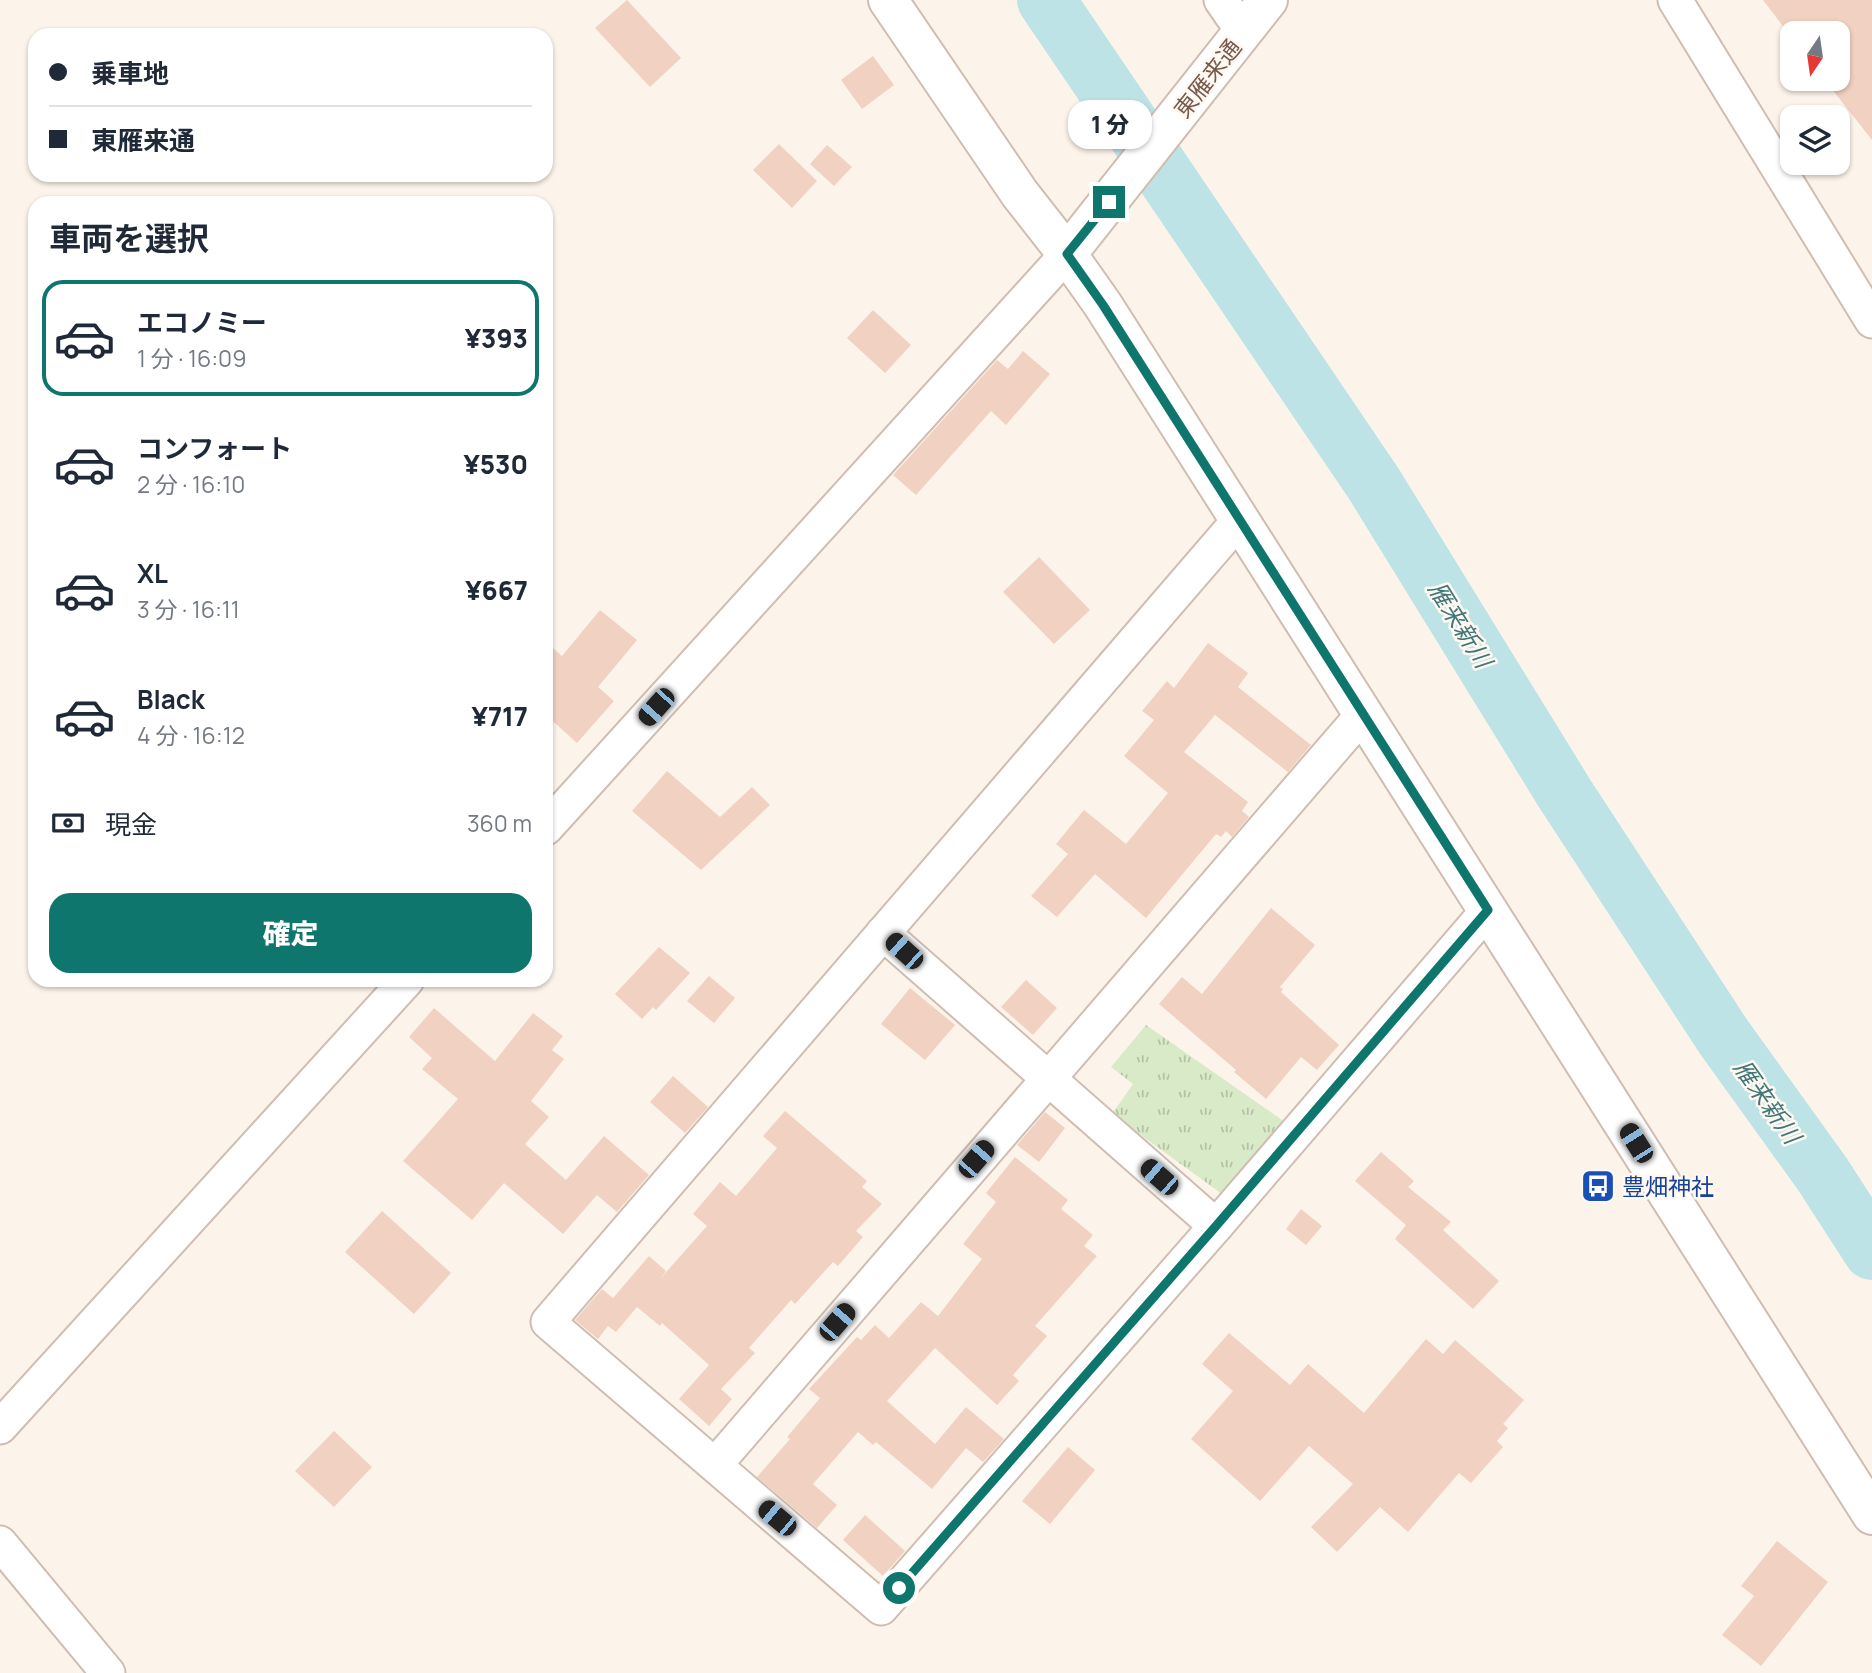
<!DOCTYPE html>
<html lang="ja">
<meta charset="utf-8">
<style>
:root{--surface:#fff;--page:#f6f6f7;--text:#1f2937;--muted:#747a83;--line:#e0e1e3;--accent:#0f766e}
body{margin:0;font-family:Manrope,"Noto Sans JP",sans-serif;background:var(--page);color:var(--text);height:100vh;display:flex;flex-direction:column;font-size:26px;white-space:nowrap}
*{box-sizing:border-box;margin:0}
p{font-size:23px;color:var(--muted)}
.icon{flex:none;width:38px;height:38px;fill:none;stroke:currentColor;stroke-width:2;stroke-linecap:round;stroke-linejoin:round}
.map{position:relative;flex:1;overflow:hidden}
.panel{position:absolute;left:28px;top:196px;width:525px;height:791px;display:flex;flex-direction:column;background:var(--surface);border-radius:21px;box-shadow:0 2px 5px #0004}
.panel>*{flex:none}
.guide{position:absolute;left:28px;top:28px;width:525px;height:154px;border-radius:21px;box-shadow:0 2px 5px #0004;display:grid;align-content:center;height:154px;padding:0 21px;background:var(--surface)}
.needle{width:46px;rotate:193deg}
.fabs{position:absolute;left:1780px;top:21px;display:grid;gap:14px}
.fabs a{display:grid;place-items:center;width:70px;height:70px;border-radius:14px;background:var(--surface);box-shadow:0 2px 5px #0004;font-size:35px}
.end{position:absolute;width:32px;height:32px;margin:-16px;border:9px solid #0f766e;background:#fff;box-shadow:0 0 0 4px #fff}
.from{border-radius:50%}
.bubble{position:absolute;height:49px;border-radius:21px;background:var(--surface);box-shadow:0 2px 5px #0004;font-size:23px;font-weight:800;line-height:49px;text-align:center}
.car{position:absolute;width:21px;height:42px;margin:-21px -10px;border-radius:9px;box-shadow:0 0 5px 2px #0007;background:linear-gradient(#222 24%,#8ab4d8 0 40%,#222 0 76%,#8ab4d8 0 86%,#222 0)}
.guide b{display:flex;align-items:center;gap:24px;height:66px;font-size:26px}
.guide b+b{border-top:2px solid var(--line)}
.guide i{width:18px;height:18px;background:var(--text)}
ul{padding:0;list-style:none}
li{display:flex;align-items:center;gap:21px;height:116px;margin:0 14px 10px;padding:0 7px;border:4px solid transparent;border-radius:21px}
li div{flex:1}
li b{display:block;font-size:26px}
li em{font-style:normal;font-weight:800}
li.active{border-color:var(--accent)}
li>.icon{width:63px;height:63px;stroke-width:1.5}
h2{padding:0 21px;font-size:32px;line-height:84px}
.pay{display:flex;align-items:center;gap:18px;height:77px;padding:0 21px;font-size:26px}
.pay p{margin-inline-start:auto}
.action{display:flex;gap:14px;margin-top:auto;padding:14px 21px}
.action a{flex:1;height:80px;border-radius:21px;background:var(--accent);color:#fff;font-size:28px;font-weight:800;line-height:80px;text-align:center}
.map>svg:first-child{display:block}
.grass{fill:url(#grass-tufts)}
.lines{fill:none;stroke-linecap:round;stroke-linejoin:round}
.river{stroke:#bee3e6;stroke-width:58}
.building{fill:#f1d1c2}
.minor-casing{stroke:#d0bdb2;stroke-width:37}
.tertiary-casing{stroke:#d0bdb2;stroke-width:42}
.minor{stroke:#fff;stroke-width:33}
.tertiary{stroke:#fff;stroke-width:38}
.route{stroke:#0f766e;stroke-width:9}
.labels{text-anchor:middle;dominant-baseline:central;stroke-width:5;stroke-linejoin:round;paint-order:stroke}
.street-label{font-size:23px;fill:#76594d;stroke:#fef8f0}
.transit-label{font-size:23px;fill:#164399;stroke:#fef8f0;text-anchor:start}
.water-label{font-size:24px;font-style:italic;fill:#41767b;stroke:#fef8f0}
</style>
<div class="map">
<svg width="1872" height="1673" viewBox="0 0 1872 1673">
<defs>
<pattern id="grass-tufts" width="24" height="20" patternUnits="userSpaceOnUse" patternTransform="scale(1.75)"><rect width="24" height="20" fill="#d8eac8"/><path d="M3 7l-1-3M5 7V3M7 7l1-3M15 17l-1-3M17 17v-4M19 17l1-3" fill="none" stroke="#b4c1a5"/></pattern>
</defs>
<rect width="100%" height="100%" fill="#fcf4ea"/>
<!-- grass -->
<path class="grass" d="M1146,1025l139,97 -59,75 -114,-83 21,-30 -22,-17z"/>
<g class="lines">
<!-- river -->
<path class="river" d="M1046,0l328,484 191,310 158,242 100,139 49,76"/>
</g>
<!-- building -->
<g class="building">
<path d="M627,0l54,58 -31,29 -55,-59z"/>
<path d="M1763,0h109v140l-48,-61h14v-46h-46v5z"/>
<path d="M873,56l21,29 -32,24 -21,-29z"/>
<path d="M779,144l38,37 -25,27 -39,-38z"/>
<path d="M827,145l25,22 -18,19 -24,-22z"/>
<path d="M873,310l38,35 -26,28 -38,-35z"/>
<path d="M1023,351l27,23 -44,51 -15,-14 -75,84 -23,-20 104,-115 11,9z"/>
<path d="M1039,557l51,53 -36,34 -51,-52z"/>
<path d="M600,610l37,30 -39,47 16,14 -37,42 -31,-28v-73l16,14z"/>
<path d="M1208,643l40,30 -10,14 73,58 -23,27 -73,-57 -31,37 64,50 -6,9 7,6 -17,20 -6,-6 -5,6 -5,-3 -70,84 -51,-44 -38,43 -26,-21 37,-42 -12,-10 28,-34 42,34 42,-51 -44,-37 30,-36 -12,-9 25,-30 7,7z"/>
<path d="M667,771l53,46 32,-30 18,18 -69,65 -69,-59z"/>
<path d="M1271,908l44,37 -35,42 3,2 -2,3 58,53 -22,25 -16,-13 -35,42 -32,-27 2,-2 -77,-66 23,-27 20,17z"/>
<path d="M659,947l31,26 -34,37 -3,-3 -11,12 -27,-25z"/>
<path d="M709,976l26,22 -21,25 -27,-22z"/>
<path d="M1026,980l31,28 -24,27 -32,-28z"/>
<path d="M910,988l45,37 -30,35 -44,-36z"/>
<path d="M434,1008l61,53 38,-48 30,23 -11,14 12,9 -33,42 18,16 -24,27 41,36 38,-44 45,39 -32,37 -20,-17 -34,39 -59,-51 -32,37 -69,-59 55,-62 -36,-30 10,-11 -23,-21z"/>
<path d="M673,1076l35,31 -23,26 -35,-31z"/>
<path d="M785,1111l82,70 -5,6 20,17 -26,27 7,6 -25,29 -5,-4 -38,42 -4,-4 -42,48 6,5 -34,36 11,10 -23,27 -30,-27 30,-34 -47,-42 -2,3 -23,-19 -21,25 -8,-6 -10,13 -23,-19 27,-31 11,9 36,-42 17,15 -6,8 47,-53 -14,-12 27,-32 16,14 41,-48 -14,-12z"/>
<path d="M1045,1112l20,16 -26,34 -22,-17z"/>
<path d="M1381,1152l33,29 -6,6 43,35 -8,8 56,51 -26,28 -78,-70 11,-14 -51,-44z"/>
<path d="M1015,1157l53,43 -7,9 32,26 -9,11 13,10 -62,70 12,10 -34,39 6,6 -22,24 -62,-57 -48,53 48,43 31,-37 38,32 -21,23 -17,-14 -34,41 -56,-47 -3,3 -15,-13 -45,52 24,21 -20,23 -60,-51 33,-38 -3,-2 33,-39 -11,-9 48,-52 4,3 14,-15 14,13 32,-36 17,14 44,-57 -19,-15 33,-42 -10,-9z"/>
<path d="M1301,1209l21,17 -16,19 -20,-16z"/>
<path d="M382,1211l69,62 -37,41 -69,-62z"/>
<path d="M1229,1333l61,52 18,-21 56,49 62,-74 17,15 12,-14 69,60 -21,24 5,4 -11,13 6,6 -32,36 -12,-10 -51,59 -28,-25 -43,45 -26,-25 42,-43 -44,-38 -49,55 -69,-62 42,-48 -31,-27z"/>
<path d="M334,1431l38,36 -38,40 -39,-36z"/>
<path d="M1068,1447l27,23 -45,54 -28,-23z"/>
<path d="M865,1515l40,36 -22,25 -40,-36z"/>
<path d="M1777,1541l51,41 -67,84 -39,-31 32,-39 -13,-10z"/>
</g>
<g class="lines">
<!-- minor casing -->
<g class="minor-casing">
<g id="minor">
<path d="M1221,0l22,32"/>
<path d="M1675,0l197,321"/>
<path d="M1240,519l-692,803 333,286 335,-382 272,-316"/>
<path d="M546,828l521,-574"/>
<path d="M883,933l333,293"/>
<path d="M0,1427l407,-447"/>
<path d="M715,1465l649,-752"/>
<path d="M0,1543l108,130"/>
</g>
</g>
<!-- tertiary casing -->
<g class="tertiary-casing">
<g id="tertiary">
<path d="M888,0l132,194 47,60 36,51 769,1210"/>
<path d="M1067,254l201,-254"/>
</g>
</g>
<!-- minor -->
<use href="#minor" class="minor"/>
<!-- tertiary -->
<use href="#tertiary" class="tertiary"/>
</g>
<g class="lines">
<!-- route -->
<path class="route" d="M899,1588l317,-362 272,-316 -385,-605 -36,-51 42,-52"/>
</g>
<!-- icons -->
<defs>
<g id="bus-square" transform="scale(1.75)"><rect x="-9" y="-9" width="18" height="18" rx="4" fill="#1a4fb4" stroke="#fef8f0"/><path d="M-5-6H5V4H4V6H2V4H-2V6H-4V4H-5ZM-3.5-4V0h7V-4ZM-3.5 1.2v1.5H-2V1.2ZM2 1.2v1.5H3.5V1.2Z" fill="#fff"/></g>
</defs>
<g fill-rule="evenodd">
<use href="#bus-square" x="1598" y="1186"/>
</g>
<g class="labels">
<!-- street labels -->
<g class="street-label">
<text transform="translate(1207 78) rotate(-52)">東雁来通</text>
</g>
<!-- transit labels -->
<g class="transit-label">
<text x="1622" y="1186">豊畑神社</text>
</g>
<!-- water labels -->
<g class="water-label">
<text transform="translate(1461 624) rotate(58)">雁来新川</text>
<text transform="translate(1768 1101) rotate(55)">雁来新川</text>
</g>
</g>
</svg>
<div class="fabs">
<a><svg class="needle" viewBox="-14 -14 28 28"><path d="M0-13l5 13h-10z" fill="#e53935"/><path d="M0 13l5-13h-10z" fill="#747a83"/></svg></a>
<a><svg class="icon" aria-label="layers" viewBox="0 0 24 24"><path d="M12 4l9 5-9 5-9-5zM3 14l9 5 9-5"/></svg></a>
</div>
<i class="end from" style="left:899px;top:1588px"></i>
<i class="end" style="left:1109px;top:202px"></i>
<div class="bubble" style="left:1068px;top:100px;width:84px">1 分</div>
<i class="car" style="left:656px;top:707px;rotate:222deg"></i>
<i class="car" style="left:904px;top:951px;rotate:312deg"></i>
<i class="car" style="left:1636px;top:1143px;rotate:328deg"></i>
<i class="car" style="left:976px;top:1159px;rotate:41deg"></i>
<i class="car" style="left:1159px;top:1177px;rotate:311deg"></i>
<i class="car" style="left:837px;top:1322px;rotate:41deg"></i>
<i class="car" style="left:777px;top:1518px;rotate:310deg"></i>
<div class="guide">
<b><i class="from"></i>乗車地</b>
<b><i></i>東雁来通</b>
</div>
<section class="panel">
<h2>車両を選択</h2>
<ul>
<li class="active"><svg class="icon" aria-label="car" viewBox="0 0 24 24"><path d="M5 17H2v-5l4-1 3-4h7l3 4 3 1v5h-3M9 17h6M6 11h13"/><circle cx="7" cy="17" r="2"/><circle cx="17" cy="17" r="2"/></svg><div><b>エコノミー</b><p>1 分 · 16:09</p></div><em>¥393</em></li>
<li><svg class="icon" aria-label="car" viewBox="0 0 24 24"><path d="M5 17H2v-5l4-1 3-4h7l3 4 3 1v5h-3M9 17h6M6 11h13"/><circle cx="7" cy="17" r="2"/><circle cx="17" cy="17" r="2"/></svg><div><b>コンフォート</b><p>2 分 · 16:10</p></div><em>¥530</em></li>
<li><svg class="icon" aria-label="car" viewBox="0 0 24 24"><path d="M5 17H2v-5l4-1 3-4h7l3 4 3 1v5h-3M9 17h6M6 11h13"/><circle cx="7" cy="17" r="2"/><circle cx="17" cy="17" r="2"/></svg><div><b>XL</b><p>3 分 · 16:11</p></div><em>¥667</em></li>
<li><svg class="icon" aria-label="car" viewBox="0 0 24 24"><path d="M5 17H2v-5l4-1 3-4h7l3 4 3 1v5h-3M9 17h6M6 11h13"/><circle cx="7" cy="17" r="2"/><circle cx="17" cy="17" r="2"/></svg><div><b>Black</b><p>4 分 · 16:12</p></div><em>¥717</em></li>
</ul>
<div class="pay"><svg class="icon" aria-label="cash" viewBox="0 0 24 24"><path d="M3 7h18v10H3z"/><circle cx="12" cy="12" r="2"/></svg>現金<p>360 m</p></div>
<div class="action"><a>確定</a></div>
</section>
</div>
